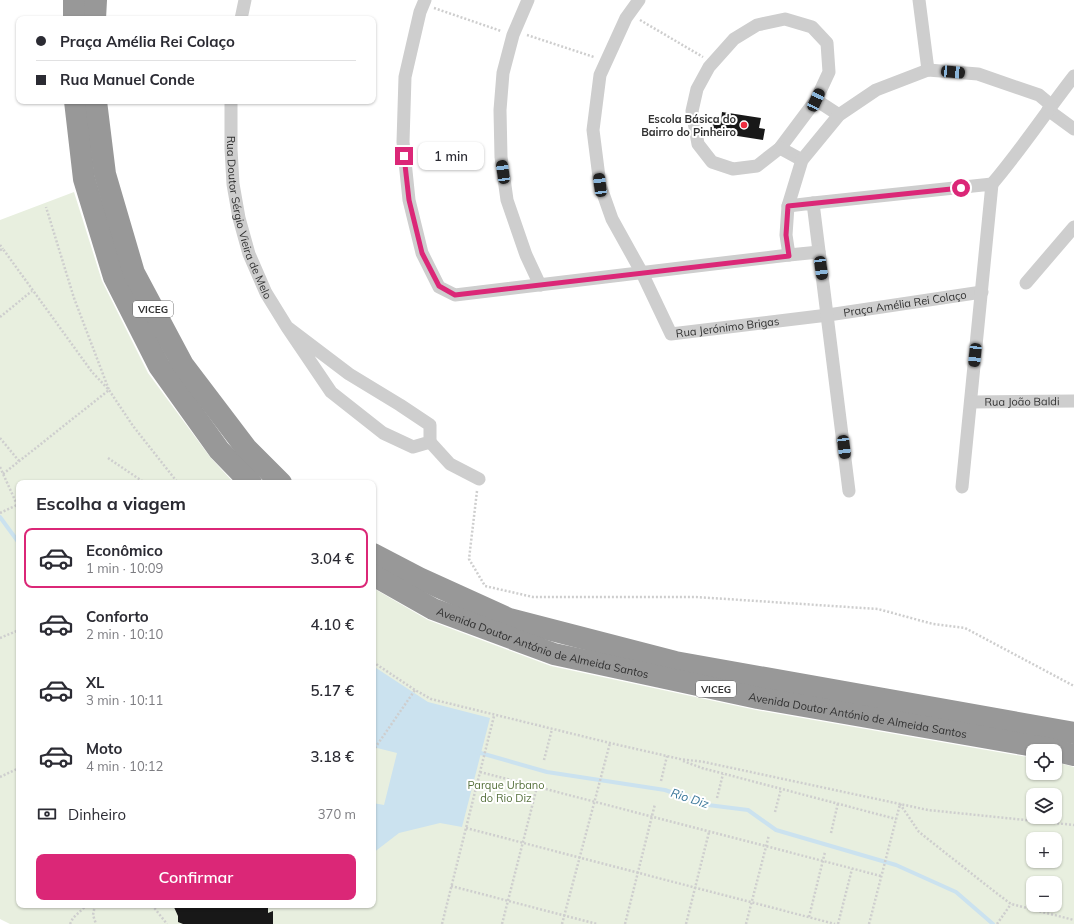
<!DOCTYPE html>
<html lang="pt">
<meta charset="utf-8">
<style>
:root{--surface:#fff;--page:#f2f2f3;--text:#2b2b33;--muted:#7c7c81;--line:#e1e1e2;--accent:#db2777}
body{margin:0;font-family:Mulish,sans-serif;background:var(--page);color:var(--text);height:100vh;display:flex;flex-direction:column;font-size:15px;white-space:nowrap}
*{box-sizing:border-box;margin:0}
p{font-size:13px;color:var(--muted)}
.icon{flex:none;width:22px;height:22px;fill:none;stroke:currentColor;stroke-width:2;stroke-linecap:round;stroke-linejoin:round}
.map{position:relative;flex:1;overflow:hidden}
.details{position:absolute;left:16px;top:480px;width:360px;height:428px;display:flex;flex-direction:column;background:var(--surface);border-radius:8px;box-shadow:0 1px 3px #0004}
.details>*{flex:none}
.banner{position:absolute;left:16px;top:16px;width:360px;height:88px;border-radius:8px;box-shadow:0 1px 3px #0004;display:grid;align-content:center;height:88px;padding:0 20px;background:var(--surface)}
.fabs{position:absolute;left:1026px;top:744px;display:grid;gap:8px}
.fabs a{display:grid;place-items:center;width:36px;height:36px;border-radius:8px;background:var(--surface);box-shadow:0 1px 3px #0004;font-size:20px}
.end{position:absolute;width:18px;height:18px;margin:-9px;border:5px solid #db2777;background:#fff;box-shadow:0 0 0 2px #fff}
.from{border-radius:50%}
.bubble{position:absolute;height:28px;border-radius:8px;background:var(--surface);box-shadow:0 1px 3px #0004;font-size:13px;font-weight:600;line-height:28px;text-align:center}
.car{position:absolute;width:12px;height:24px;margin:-12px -6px;border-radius:5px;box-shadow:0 0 3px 1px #0007;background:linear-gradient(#222 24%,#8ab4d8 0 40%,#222 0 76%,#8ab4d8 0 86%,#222 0)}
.banner b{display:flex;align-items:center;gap:14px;height:38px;font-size:15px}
.banner b+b{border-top:1px solid var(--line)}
.banner i{width:10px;height:10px;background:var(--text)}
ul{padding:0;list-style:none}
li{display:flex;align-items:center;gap:12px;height:60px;margin:0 8px 6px;padding:0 12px;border:2px solid transparent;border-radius:8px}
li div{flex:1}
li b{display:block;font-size:15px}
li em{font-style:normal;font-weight:600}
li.selected{border-color:var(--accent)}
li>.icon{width:36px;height:36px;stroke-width:1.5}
h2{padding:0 20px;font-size:18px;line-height:48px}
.pay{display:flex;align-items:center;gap:10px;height:44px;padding:0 20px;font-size:15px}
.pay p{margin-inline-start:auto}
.cta{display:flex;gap:8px;margin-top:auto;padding:8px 20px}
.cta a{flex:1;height:46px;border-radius:8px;background:var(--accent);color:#fff;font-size:16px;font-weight:600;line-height:46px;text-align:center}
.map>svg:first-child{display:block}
.green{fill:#e8efdf;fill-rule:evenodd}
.water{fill:#cbe2ef}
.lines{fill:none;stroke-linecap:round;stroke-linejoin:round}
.stream{stroke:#cbe2ef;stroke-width:4}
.building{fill:#181818}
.path{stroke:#cecece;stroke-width:2.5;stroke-dasharray:2 2;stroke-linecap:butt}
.street{stroke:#cecece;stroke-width:13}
.highway{stroke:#989898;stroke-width:22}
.route{stroke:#db2777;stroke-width:5}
.poi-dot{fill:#ef2d3f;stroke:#fff;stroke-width:1.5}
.labels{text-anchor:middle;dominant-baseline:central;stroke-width:4;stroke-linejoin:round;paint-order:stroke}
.shield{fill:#fff;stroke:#6f6f6f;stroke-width:1}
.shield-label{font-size:10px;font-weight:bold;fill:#313131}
.poi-label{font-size:11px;font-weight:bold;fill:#313131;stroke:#fff;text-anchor:end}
.street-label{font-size:11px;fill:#313131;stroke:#fff}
.park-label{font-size:11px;fill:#55703b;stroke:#fff}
.water-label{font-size:12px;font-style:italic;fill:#397699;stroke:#fff}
</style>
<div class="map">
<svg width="1074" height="924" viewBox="0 0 1074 924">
<rect width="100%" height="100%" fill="#fff"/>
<!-- green -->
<path class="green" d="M74,192l28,89 46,92 62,84 24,26h-215v422h354v-317l55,32 123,46 205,44 277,48v15h22v-11l19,5v157h-1064l-10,-5v-699zM1033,795h22v22h-22zM1033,839h22v22h-22zM1033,883h22v22h-22z"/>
<!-- water -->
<path class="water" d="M373,666l55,36 62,16 -28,109 -22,-4 -41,10 -26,20v-50l11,2 13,-52 -24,-6z"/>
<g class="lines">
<!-- stream -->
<g class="stream">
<path d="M0,517l19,26"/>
<path d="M477,752l70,20 118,18 43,15 40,5 28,20 120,35 60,27 37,32"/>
</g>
</g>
<!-- building -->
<g class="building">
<path d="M722,112l39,6 -2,10 6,1 -2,11 -51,-8 1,-12 8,1z"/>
<path d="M173,905h95v8l5,-2v13h-90l-5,-2v-6z"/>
</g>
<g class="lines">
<!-- path -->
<g class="path">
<path d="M434,8l67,23"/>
<path d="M640,20l63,37"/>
<path d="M527,35l67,22"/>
<path d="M0,245l3,4"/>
<path d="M0,250l3,-1 89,123 17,18 24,36 45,57"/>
<path d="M0,317l32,-26"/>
<path d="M0,438l19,23"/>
<path d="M108,458l37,25"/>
<path d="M0,467l19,42"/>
<path d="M3,474l106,-84 -35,-92 -28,-91"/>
<path d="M477,491l-8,68 16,27 48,11h163l182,12 55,15 32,4 109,58"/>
<path d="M0,513l17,-8"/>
<path d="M0,638l19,-8"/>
<path d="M373,662l42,28 16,9 179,44 70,16 24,3 224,48 146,15"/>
<path d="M375,748l40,-58"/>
<path d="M544,760l8,-31"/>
<path d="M683,761l19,7 194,51"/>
<path d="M480,772l401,104"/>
<path d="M0,777l19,-9"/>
<path d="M661,781l6,-25"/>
<path d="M717,798l6,-24"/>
<path d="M900,804l19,28 76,60 16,12 63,16"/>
<path d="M775,812l6,-23"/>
<path d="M466,828l369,96"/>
<path d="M831,833l7,-30"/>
<path d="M451,886l146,38"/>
<path d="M95,905l-2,10 3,9"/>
<path d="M152,905l15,19"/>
<path d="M809,917l16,-65"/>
<path d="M70,924l3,-6 14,-13"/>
<path d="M442,924l52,-208"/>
<path d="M502,924l35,-137"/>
<path d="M562,924l48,-181"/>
<path d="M625,924l30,-120"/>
<path d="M686,924l23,-92"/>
<path d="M746,924l23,-89"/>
<path d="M838,924l14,-55"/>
<path d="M869,924l31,-120"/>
<path d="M997,924l14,-20"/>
</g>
<!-- street -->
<g class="street">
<path d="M425,0l-5,12 -15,65 -2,65 6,58 13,53 17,34 16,8 334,-40"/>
<path d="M528,0l-15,35 -10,38 -3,37 1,47 6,43 19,55 14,30"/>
<path id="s1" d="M639,0l-13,18 -26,57 -7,55 7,55 12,34 30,54 29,61 157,-19 154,-23"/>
<path d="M919,0l9,70"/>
<path d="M241,19l4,-19"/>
<path d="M785,19l27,8 15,16 2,29 -13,28 -36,48 -23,18 -24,3 -21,-7 -14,-18 -6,-33 5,-22 12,-22 25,-28 23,-14z"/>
<path d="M816,100l23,15"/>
<path id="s2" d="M231,101v48l2,35 6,34 10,36 17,39 21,34 44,65 52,41 30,14 17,-5v-17l-30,-20 -51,-31 -62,-47"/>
<path d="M1048,110l26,19"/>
<path d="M780,148l22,12"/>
<path d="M992,184c29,-34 54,-72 82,-108"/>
<path d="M813,203l179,-19 -30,303"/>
<path d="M788,206l25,-3 36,288"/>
<path d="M819,252l-30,3 -3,-20 2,-29 14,-46 37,-45 37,-25 52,-20 50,4 61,21 12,10"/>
<path d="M1026,283l48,-56"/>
<path id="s3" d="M971,402l103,-1"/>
<path d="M430,442l20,22 29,15"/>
</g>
<!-- highway -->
<g class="highway">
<path d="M74,19v-19"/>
<path d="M95,19l1,-19"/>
<path d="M75,101l9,78 30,98 45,89 60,84 32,33"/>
<path d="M96,101l9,73 29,99 49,92 63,83 35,35"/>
<path d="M373,554l46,24 90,41 166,43 399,71"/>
<path id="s4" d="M373,575l60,34 121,45 204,44 282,49 34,8"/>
</g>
</g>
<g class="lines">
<!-- route -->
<path class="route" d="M404,156l5,44 13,53 17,33 16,9 334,-39 -3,-21 2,-29 173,-18"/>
</g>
<!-- markers -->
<circle class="poi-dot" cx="744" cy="125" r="4"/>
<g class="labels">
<!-- shield labels -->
<g class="shield">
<rect x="133" y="301" width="40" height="16" rx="3"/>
<rect x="696" y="681" width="40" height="16" rx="3"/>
</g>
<g class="shield-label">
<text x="153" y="309">VICEG</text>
<text x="716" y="689">VICEG</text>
</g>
<!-- poi labels -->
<g class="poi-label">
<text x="736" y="119">Escola Básica do<tspan x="736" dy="13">Bairro do Pinheiro</tspan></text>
</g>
<!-- street labels -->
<g class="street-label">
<text stroke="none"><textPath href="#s2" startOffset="119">Rua Doutor Sérgio Vieira de Melo</textPath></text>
<text stroke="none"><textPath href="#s1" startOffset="597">Praça Amélia Rei Colaço</textPath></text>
<text stroke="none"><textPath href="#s1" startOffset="418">Rua Jerónimo Brigas</textPath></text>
<text stroke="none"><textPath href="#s3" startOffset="51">Rua João Baldi</textPath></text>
<text stroke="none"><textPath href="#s4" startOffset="184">Avenida Doutor António de Almeida Santos</textPath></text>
<text stroke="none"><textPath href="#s4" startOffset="508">Avenida Doutor António de Almeida Santos</textPath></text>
</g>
<!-- park labels -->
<g class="park-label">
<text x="506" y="785">Parque Urbano<tspan x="506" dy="13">do Rio Diz</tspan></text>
</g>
<!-- water labels -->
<g class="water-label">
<text transform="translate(690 798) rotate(18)">Rio Diz</text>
</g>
</g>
</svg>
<div class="fabs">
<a><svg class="icon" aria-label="locate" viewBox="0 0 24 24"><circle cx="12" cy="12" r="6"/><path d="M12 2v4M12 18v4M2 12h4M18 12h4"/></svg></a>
<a><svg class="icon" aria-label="layers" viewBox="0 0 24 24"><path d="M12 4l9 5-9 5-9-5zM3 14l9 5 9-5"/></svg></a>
<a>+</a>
<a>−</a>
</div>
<i class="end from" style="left:961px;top:188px"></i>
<i class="end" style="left:404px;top:156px"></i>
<div class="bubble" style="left:418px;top:142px;width:66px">1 min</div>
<i class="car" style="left:953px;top:72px;rotate:95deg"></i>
<i class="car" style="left:816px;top:100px;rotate:25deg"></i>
<i class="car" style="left:503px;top:172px;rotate:352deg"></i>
<i class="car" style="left:600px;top:185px;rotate:353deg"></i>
<i class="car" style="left:821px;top:268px;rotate:172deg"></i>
<i class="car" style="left:975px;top:355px;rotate:186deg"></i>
<i class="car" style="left:844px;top:447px;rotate:173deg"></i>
<div class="banner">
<b><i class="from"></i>Praça Amélia Rei Colaço</b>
<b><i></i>Rua Manuel Conde</b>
</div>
<section class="details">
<h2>Escolha a viagem</h2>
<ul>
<li class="selected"><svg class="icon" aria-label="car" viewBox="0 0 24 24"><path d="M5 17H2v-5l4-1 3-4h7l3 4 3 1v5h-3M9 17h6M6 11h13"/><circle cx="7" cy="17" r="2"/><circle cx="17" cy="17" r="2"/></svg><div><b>Econômico</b><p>1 min · 10:09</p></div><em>3.04 €</em></li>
<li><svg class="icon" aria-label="car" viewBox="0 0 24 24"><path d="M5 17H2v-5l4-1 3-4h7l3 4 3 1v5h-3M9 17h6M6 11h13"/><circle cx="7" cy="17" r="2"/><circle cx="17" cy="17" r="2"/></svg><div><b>Conforto</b><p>2 min · 10:10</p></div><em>4.10 €</em></li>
<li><svg class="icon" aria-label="car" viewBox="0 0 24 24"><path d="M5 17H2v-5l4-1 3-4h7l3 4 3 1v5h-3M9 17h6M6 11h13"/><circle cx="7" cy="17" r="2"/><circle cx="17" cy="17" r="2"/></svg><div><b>XL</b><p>3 min · 10:11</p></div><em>5.17 €</em></li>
<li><svg class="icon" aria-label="car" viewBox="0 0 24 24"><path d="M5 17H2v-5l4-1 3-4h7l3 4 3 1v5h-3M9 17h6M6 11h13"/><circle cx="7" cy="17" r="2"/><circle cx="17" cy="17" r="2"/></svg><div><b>Moto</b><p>4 min · 10:12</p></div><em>3.18 €</em></li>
</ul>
<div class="pay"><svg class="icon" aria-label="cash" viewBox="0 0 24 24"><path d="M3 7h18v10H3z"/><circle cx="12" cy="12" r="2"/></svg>Dinheiro<p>370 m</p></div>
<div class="cta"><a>Confirmar</a></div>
</section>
</div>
